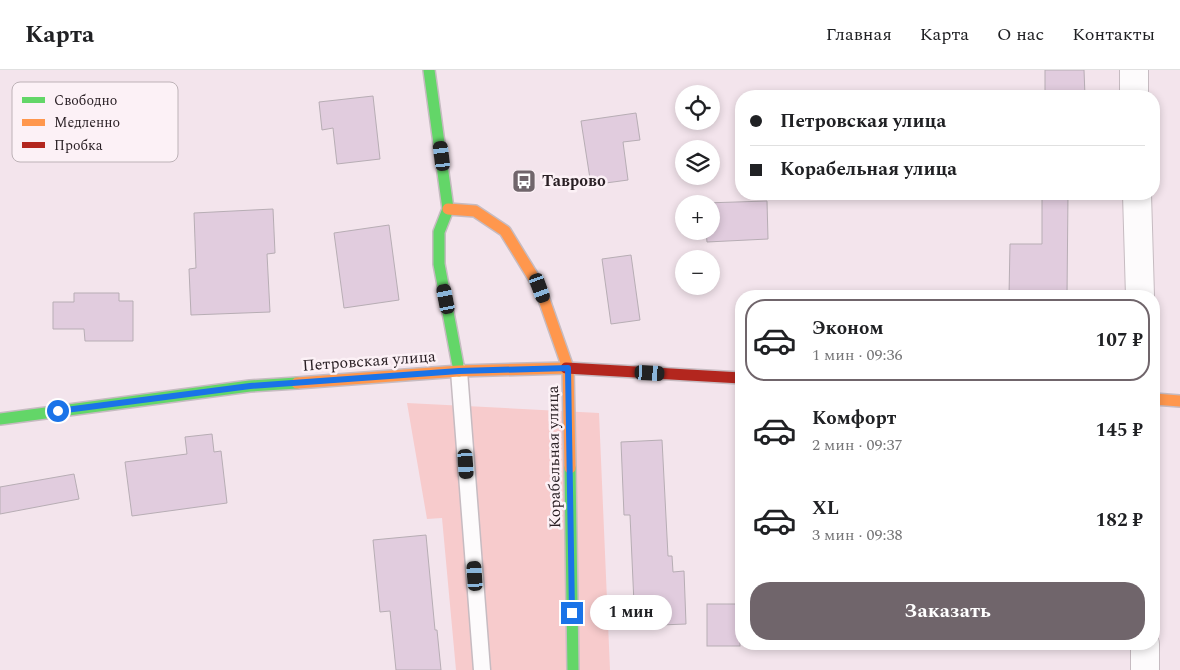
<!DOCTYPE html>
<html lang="ru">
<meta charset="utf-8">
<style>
:root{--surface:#fff;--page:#f6f6f6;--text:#202124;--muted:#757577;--line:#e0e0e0;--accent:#70656b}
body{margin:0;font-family:Spectral,serif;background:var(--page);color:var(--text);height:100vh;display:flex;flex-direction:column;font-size:19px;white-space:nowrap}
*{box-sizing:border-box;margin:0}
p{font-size:16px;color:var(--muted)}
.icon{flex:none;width:28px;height:28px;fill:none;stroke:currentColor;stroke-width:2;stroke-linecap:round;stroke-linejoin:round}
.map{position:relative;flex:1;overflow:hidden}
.panel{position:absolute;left:735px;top:220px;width:425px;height:360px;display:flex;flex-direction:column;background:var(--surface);border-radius:20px;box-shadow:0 2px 8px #0003}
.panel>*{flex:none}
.banner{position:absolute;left:735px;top:20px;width:425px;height:110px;border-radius:20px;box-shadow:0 2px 8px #0003;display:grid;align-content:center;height:110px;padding:0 15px;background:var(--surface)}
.fabs{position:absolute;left:675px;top:15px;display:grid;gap:10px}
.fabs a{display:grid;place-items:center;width:45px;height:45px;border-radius:50%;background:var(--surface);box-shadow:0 2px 8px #0003;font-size:25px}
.end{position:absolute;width:22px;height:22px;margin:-11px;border:6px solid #1a73e8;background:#fff;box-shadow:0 0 0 2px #fff}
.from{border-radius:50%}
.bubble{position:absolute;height:35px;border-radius:18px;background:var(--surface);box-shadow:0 2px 8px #0003;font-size:16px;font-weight:700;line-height:35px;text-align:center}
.car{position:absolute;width:15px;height:30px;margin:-15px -8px;border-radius:6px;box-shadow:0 0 4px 1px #0007;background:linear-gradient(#222 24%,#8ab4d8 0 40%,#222 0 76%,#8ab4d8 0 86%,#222 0)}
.banner b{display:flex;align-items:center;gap:18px;height:48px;font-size:19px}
.banner b+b{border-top:1px solid var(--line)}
.banner i{width:12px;height:12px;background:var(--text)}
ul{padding:9px 0 0;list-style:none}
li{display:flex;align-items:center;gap:15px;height:82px;margin:0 10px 8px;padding:0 5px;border:2px solid transparent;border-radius:20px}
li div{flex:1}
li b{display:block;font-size:19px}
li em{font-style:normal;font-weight:700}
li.selected{border-color:var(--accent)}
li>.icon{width:45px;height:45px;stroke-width:1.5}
.primary-button{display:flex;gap:10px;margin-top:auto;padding:10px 15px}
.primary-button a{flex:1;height:58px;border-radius:20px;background:var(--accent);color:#fff;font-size:20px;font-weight:700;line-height:58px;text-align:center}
header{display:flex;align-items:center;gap:30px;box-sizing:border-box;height:70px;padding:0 25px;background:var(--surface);border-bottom:1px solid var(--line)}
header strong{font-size:24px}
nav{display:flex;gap:28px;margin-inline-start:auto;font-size:18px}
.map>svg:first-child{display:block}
.green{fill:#f7cbcc}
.building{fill:#e1ccde;stroke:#b7adb4}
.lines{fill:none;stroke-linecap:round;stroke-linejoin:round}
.lane-casing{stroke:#c6bbc1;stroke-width:19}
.street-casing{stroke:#c6bbc1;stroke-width:30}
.fast-casing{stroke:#c6bbc1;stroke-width:14}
.slow-casing{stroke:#c6bbc1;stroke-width:14}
.jam-casing{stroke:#c6bbc1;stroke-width:14}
.lane{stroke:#fdfbfc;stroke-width:16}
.street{stroke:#fdfbfc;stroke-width:28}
.fast{stroke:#63d668;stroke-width:11}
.slow{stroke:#ff974d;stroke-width:11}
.jam{stroke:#b3261e;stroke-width:11}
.route{stroke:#1a73e8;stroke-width:6}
.labels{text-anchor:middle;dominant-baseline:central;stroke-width:5;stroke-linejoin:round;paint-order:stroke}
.poi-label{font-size:16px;font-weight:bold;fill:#2a2025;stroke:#fcf1f6;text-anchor:start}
.street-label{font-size:16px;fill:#2a2025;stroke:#fcf1f6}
.key{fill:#fcf1f6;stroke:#bdb2b7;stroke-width:1}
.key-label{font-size:14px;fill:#2a2025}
</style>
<header>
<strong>Карта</strong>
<nav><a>Главная</a><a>Карта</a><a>О нас</a><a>Контакты</a></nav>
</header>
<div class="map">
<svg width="1180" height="600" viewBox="0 0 1180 600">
<rect width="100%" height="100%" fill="#f3e4ec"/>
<!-- green -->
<path class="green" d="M407,333l192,10 11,257h-154l-14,-152 -15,1z"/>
<!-- building -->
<g class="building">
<path d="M1045,0h39l1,26h-40z"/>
<path d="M373,26l7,63 -43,5 -4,-36 -11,2 -3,-28z"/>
<path d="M636,43l4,27 -17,2 5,38 -37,5 -10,-64z"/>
<path d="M1042,124h26l-1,102h-58l1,-52h32z"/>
<path d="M767,131l1,38 -61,3 -1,-11h5v-27l-6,-1z"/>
<path d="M273,139l2,44 -8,1 3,58 -79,3 -2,-46 7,-1 -2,-55z"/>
<path d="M389,155l10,75 -55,8 -10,-75z"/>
<path d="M631,185l9,65 -29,4 -9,-65z"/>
<path d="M74,223h45v8h14v40h-48l-1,-12h-31v-27h21z"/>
<path d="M212,364l2,18 7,-1 6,52 -95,13 -7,-54 62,-8 -2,-17z"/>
<path d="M662,370l6,116h4l1,16 11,-1 2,53 -51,2 -5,-111h-6l-3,-73z"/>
<path d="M74,404l5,25 -79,15v-27z"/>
<path d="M426,465l9,95h2l4,40h-45l-6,-59 -10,1 -7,-72z"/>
<rect x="707" y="534" width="33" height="42"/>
</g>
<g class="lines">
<!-- lane casing -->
<g class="lane-casing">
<path id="lane" d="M459,301l23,299"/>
</g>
<!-- street casing -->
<g class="street-casing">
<g id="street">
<path d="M1134,0v26"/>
<path d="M1137,124l3,102"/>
<path d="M1145,574v26"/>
</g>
</g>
<!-- fast casing -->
<g class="fast-casing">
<g id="fast">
<path d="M429,0l19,139 -9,23v32l20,107"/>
<path d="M0,349l250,-33 47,-3"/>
<path d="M570,398l3,202"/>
</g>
</g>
<!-- slow casing -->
<g class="slow-casing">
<g id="slow">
<path d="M448,139l27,2 30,20 35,57 28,80 2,100"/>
<path d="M297,313l162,-12 107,-3"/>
<path d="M1154,329l26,2"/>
</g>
</g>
<!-- jam casing -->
<g class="jam-casing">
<path id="jam" d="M566,298l175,10"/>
</g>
<!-- lane -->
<use href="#lane" class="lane"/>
<!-- street -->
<use href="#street" class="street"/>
<!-- fast -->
<use href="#fast" class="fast"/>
<!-- slow -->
<use href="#slow" class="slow"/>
<!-- jam -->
<use href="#jam" class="jam"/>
</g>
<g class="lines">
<!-- route -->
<path class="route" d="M58,341l192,-25 209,-15 109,-3 4,245"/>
</g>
<!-- icons -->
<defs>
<g id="bus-square" transform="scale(1.25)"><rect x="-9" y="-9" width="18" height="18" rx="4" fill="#70656b" stroke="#fcf1f6"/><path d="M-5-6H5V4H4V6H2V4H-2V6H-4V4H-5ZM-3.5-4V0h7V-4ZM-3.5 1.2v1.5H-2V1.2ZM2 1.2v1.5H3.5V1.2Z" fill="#fff"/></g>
</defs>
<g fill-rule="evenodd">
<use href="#bus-square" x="524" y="111"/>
</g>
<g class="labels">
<!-- poi labels -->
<g class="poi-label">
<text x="542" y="111">Таврово</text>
</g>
<!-- street labels -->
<g class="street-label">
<text transform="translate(369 291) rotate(-4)">Петровская улица</text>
<text transform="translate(554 387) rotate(-91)">Корабельная улица</text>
</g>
</g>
<!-- legend -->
<rect x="12" y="12" width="166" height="80" rx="8" class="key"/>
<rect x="22" y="27" width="23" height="6" fill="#63d668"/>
<rect x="22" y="49" width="23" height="7" fill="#ff974d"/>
<rect x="22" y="72" width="23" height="6" fill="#b3261e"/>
<g class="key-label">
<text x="54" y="35">Свободно</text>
<text x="54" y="57">Медленно</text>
<text x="54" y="80">Пробка</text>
</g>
</svg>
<div class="fabs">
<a><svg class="icon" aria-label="locate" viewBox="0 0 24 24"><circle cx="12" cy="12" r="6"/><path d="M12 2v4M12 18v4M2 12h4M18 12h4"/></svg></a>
<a><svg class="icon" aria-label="layers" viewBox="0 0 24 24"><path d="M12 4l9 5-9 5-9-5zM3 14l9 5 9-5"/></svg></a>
<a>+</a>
<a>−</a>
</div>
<i class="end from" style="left:58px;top:341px"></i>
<i class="end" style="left:572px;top:543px"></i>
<div class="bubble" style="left:590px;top:525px;width:82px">1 мин</div>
<i class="car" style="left:442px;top:86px;rotate:353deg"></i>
<i class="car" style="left:540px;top:218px;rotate:160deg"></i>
<i class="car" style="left:446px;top:229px;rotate:349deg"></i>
<i class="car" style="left:650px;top:303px;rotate:93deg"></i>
<i class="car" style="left:466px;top:394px;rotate:176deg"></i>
<i class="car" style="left:475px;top:506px;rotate:356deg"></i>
<div class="banner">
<b><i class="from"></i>Петровская улица</b>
<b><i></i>Корабельная улица</b>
</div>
<section class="panel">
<ul>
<li class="selected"><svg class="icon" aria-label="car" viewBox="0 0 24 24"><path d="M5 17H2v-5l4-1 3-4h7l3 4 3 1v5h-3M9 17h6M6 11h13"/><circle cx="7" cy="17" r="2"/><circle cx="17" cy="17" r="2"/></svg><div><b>Эконом</b><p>1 мин · 09:36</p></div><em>107 ₽</em></li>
<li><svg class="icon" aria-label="car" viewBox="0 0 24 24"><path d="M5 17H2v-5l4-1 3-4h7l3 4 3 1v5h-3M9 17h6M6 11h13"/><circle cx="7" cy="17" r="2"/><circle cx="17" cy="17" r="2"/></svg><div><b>Комфорт</b><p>2 мин · 09:37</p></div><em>145 ₽</em></li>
<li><svg class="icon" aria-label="car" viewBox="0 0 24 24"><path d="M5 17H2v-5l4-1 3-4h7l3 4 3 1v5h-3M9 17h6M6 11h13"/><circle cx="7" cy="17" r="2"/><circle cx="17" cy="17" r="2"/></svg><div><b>XL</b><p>3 мин · 09:38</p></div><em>182 ₽</em></li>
</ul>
<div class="primary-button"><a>Заказать</a></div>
</section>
</div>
